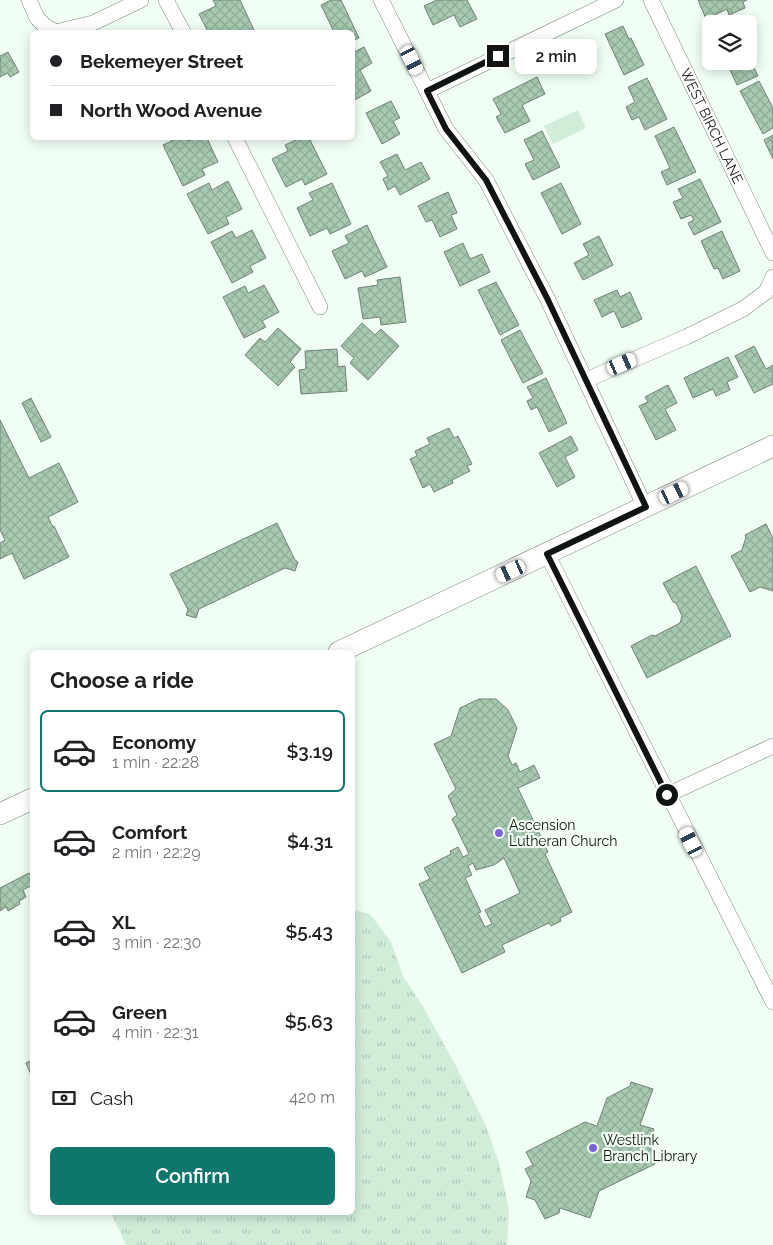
<!DOCTYPE html>
<meta charset="utf-8">
<style>
:root{--surface:#fff;--page:#f6f6f6;--text:#202124;--muted:#757577;--line:#e0e0e0;--accent:#0f766e}
body{margin:0;font-family:Raleway,sans-serif;background:var(--page);color:var(--text);height:100vh;display:flex;flex-direction:column;font-size:19px;white-space:nowrap}
*{box-sizing:border-box;margin:0}
p{font-size:16px;color:var(--muted)}
.icon{flex:none;width:28px;height:28px;fill:none;stroke:currentColor;stroke-width:2;stroke-linecap:round;stroke-linejoin:round}
.map{position:relative;flex:1;overflow:hidden}
.drawer{position:absolute;left:30px;top:650px;width:325px;height:565px;display:flex;flex-direction:column;background:var(--surface);border-radius:8px;box-shadow:0 2px 12px #0003}
.drawer>*{flex:none}
.top-card{position:absolute;left:30px;top:30px;width:325px;height:110px;border-radius:8px;box-shadow:0 2px 12px #0003;display:grid;align-content:center;height:110px;padding:0 20px;background:var(--surface)}
.fabs{position:absolute;left:702px;top:15px;display:grid;gap:10px}
.fabs a{display:grid;place-items:center;width:55px;height:55px;border-radius:8px;background:var(--surface);box-shadow:0 2px 12px #0003;font-size:25px}
.end{position:absolute;width:22px;height:22px;margin:-11px;border:6px solid #101511;background:#fff;box-shadow:0 0 0 2px #fff}
.from{border-radius:50%}
.bubble{position:absolute;height:35px;border-radius:8px;background:var(--surface);box-shadow:0 2px 12px #0003;font-size:16px;font-weight:600;line-height:35px;text-align:center}
.car{position:absolute;width:15px;height:30px;margin:-15px -8px;border-radius:6px;box-shadow:0 0 4px 1px #0007;background:linear-gradient(#fff 24%,#345 0 40%,#fff 0 76%,#345 0 86%,#fff 0)}
.top-card b{display:flex;align-items:center;gap:18px;height:48px;font-size:19px}
.top-card b+b{border-top:1px solid var(--line)}
.top-card i{width:12px;height:12px;background:var(--text)}
ul{padding:0;list-style:none}
li{display:flex;align-items:center;gap:15px;height:82px;margin:0 10px 8px;padding:0 10px;border:2px solid transparent;border-radius:8px}
li div{flex:1}
li b{display:block;font-size:19px}
li em{font-style:normal;font-weight:600}
li.active{border-color:var(--accent)}
li>.icon{width:45px;height:45px;stroke-width:1.5}
h2{padding:0 20px;font-size:22px;line-height:60px}
.pay{display:flex;align-items:center;gap:12px;height:55px;padding:0 20px;font-size:19px}
.pay p{margin-inline-start:auto}
.button{display:flex;gap:10px;margin-top:auto;padding:10px 20px}
.button a{flex:1;height:58px;border-radius:8px;background:var(--accent);color:#fff;font-size:20px;font-weight:600;line-height:58px;text-align:center}
.map>svg:first-child{display:block}
.grass{fill:url(#grass-tufts)}
.pitch{fill:#cfedd7}
.building{fill:url(#building-cross-hatch);stroke:#748177;fill-rule:evenodd}
.lines{fill:none;stroke-linecap:round;stroke-linejoin:round}
.minor-casing{stroke:#7b887e;stroke-width:16}
.secondary-casing{stroke:#7b887e;stroke-width:22}
.minor{stroke:#fff;stroke-width:15}
.secondary{stroke:#fff;stroke-width:21}
.route{stroke:#101511;stroke-width:6}
.poi-dot{fill:#7e63de;stroke:#f0fef4;stroke-width:2}
.labels{text-anchor:middle;dominant-baseline:central;stroke-width:4.5;stroke-linejoin:round;paint-order:stroke}
.street-label{font-size:14px;fill:#101511;stroke:#f0fef4}
.poi-label{font-size:14px;fill:#101511;stroke:#f0fef4;text-anchor:start}
</style>
<div class="map">
<svg width="773" height="1245" viewBox="0 0 773 1245">
<defs>
<pattern id="grass-tufts" width="24" height="20" patternUnits="userSpaceOnUse" patternTransform="scale(1.25)"><rect width="24" height="20" fill="#cfedd7"/><path d="M3 7l-1-3M5 7V3M7 7l1-3M15 17l-1-3M17 17v-4M19 17l1-3" fill="none" stroke="#b1cab8"/></pattern>
<pattern id="building-cross-hatch" width="8" height="8" patternUnits="userSpaceOnUse" patternTransform="scale(1.25)"><rect width="8" height="8" fill="#a6c9b0"/><path d="M0 0l8 8M0 8l8-8" fill="none" stroke="#8eac96"/></pattern>
</defs>
<rect width="100%" height="100%" fill="#f0fef4"/>
<!-- grass -->
<path class="grass" d="M353,910l17,4 21,28 12,34 19,29 33,59 30,60 14,39 10,47 -2,35h-381l-15,-32 241,-1z"/>
<!-- pitch -->
<path class="pitch" d="M578,110l8,18 -33,16 -9,-18z"/>
<!-- building -->
<g class="building">
<path d="M213,0h27l14,30 -6,2h-40l-9,-18 17,-8z"/>
<path d="M331,0h10l18,38 -7,3v-9h-18l-13,-27z"/>
<path d="M437,0h30l10,19 -17,8 -6,-12 -21,10 -9,-19z"/>
<path d="M698,0h49l-4,2 2,6 -16,7 -2,-6 -21,10z"/>
<path d="M623,26l6,13 2,-1 13,27 -20,10 -19,-41z"/>
<path d="M749,43l6,11 -6,3 9,19 -21,9 -11,-24h23z"/>
<path d="M364,47l8,16 -12,7 11,21 -18,10 -1,-48z"/>
<path d="M8,52l11,20 -9,5 -2,-4 -8,4v-21z"/>
<path d="M537,77l8,17 -23,11 8,16 -25,12 -9,-16 5,-3 -8,-15z"/>
<path d="M647,78l20,41 -22,11 -6,-13 -7,3 -6,-13 9,-5 -7,-15z"/>
<path d="M759,81l14,27v20l-10,6 -23,-43z"/>
<path d="M391,101l9,17 -7,3 7,13 -18,10 -16,-31z"/>
<path d="M674,127l22,45 -29,13 -6,-13 9,-4 -15,-32z"/>
<path d="M542,131l18,36 -27,13 -8,-16 9,-4 -10,-20z"/>
<path d="M773,135v24l-9,-19z"/>
<path d="M178,138h8l2,3 7,-3h12l11,24 -16,7 3,6 -22,11 -20,-41z"/>
<path d="M300,138h9l18,36 -22,11 -3,-6 -16,8 -14,-28 16,-8 -3,-6z"/>
<path d="M397,154l8,16 16,-8 9,17 -30,16 -5,-9 -7,4 -5,-11 5,-3 -8,-14z"/>
<path d="M700,179l21,43 -27,13 -6,-12 6,-3 -3,-5 -10,4 -8,-17 10,-4 -5,-9z"/>
<path d="M228,181l14,28 -16,8 3,7 -21,10 -21,-40 22,-11 3,7z"/>
<path d="M332,183l19,41 -21,10 -3,-6 -17,8 -13,-28 16,-8 -4,-7z"/>
<path d="M561,183l20,41 -19,10 -21,-41z"/>
<path d="M448,192l9,21 -6,2 6,14 -17,8 -8,-17 -6,2 -8,-16z"/>
<path d="M367,225l20,42 -22,10 -3,-6 -17,8 -13,-28 17,-8 -4,-7z"/>
<path d="M252,230l14,28 -16,8 3,6 -21,11 -21,-41 21,-11 4,7z"/>
<path d="M722,231l18,40 -17,8 -5,-11 -4,1 -13,-28z"/>
<path d="M599,236l14,29 -30,15 -9,-17 15,-8 -6,-11z"/>
<path d="M463,243l7,16 12,-5 8,18 -30,14 -16,-34z"/>
<path d="M400,277l6,45 -25,3 -1,-8 -17,2 -5,-31 20,-3 -1,-5z"/>
<path d="M496,282l23,43 -19,10 -22,-45z"/>
<path d="M264,285l15,27 -17,9 4,6 -22,11 -21,-41 22,-11 3,7z"/>
<path d="M617,290l3,7 10,-5 12,27 -20,9 -8,-17 -12,6 -8,-17z"/>
<path d="M362,323l13,12 6,-6 18,17 -31,34 -18,-17 4,-5 -13,-12z"/>
<path d="M278,328l23,21 -11,13 5,5 -17,19 -33,-31 15,-17 5,4z"/>
<path d="M520,330l23,43 -20,10 -22,-43z"/>
<path d="M754,346l12,23 7,-4v19l-19,9 -19,-37z"/>
<path d="M337,349l1,18 7,-1 2,25 -46,3 -2,-24 7,-1 -1,-18z"/>
<path d="M728,357l10,20 -11,5 3,8 -14,6 -3,-7 -20,9 -9,-20z"/>
<path d="M546,378l21,45 -18,9 -12,-25 -6,3 -4,-9 6,-3 -6,-11z"/>
<path d="M668,385l9,18 -12,6 11,21 -20,10 -17,-34 9,-4 -3,-5z"/>
<path d="M31,398l20,39 -10,5 -19,-39z"/>
<path d="M0,420l29,58 30,-15 19,39 -30,15 5,10 1,-1 15,31 -45,22 -12,-26 -12,6v-16l5,-3 -5,-10z"/>
<path d="M449,428l5,10 4,-2 14,28 -5,2 3,5 -18,9 1,3 -19,9 -4,-8 -7,4 -13,-29 7,-3 -2,-5 15,-7 -3,-6z"/>
<path d="M571,436l7,14 -13,7 10,20 -18,10 -18,-34z"/>
<path d="M277,523l18,37 3,2 -3,9 -10,-3 -86,41 -3,9 -10,-3 2,-5 -18,-36z"/>
<path d="M766,524l7,14v53l-13,-4 -10,5 -19,-36 11,-6 4,-13 -1,-2z"/>
<path d="M696,566l35,70 -84,42 -16,-32 21,-11 3,1 25,-13 2,-7 -6,-13 -3,-1 -10,-19z"/>
<path d="M479,699h17l12,11 9,18 -9,28 4,9 4,-2 4,9 14,-7 6,13 -22,10 30,64 -3,2 27,58 -12,6 1,3 -10,5 -2,-3 -47,22 3,7 -43,21 -43,-89 11,-5 -6,-11 27,-14 -1,-3 8,-4 5,10 6,-3 -17,-35 5,-4 -9,-19 8,-7 -22,-45 17,-8 9,-28zM504,858l16,35 -35,17 7,14 -7,3 -7,-14 3,-1 -16,-34 7,-3 -4,-9 5,-3 3,7 18,-5z"/>
<path d="M29,873l3,5v7l-9,5 3,7 -7,4 1,3 -12,7 -2,-4 -6,4v-23z"/>
<path d="M32,1060v17l-6,-14z"/>
<path d="M631,1082l22,7 -13,36 14,4 -6,15 8,14 -1,6 -56,27 -9,27 -30,-10 -1,5 -14,6 -10,-19 -9,-3 5,-16 -6,-12 8,-4 -7,-13 59,-30 12,4 10,-28 23,-12z"/>
</g>
<g class="lines">
<!-- minor casing -->
<g class="minor-casing">
<g id="minor">
<path d="M29,0l8,18 9,9 10,5 37,-9 48,-23"/>
<path d="M166,0l17,32"/>
<path d="M381,0l65,129 40,51 61,118 98,209"/>
<path id="s1" d="M651,0l122,253"/>
<path d="M427,91l189,-91"/>
<path d="M235,138l85,169"/>
<path d="M586,380l100,-43 57,-28 23,-17 7,-15"/>
<path d="M547,554l226,448"/>
<path d="M667,795l106,-49"/>
</g>
</g>
<!-- secondary casing -->
<g class="secondary-casing">
<g id="secondary">
<path d="M339,652l434,-206"/>
<path d="M0,814l32,-15"/>
</g>
</g>
<!-- minor -->
<use href="#minor" class="minor"/>
<!-- secondary -->
<use href="#secondary" class="secondary"/>
</g>
<g class="lines">
<!-- route -->
<path class="route" d="M498,56l-71,35 19,38 40,51 61,118 99,209 -99,47 120,241"/>
</g>
<!-- markers -->
<g class="poi-dot">
<circle cx="499" cy="833" r="5"/>
<circle cx="593" cy="1148" r="5"/>
</g>
<g class="labels">
<!-- street labels -->
<g class="street-label">
<text stroke="none"><textPath href="#s1" startOffset="140">WEST BIRCH LANE</textPath></text>
</g>
<!-- poi labels -->
<g class="poi-label">
<text x="509" y="825">Ascension<tspan x="509" dy="16">Lutheran Church</tspan></text>
<text x="603" y="1140">Westlink<tspan x="603" dy="16">Branch Library</tspan></text>
</g>
</g>
</svg>
<div class="fabs">
<a><svg class="icon" aria-label="layers" viewBox="0 0 24 24"><path d="M12 4l9 5-9 5-9-5zM3 14l9 5 9-5"/></svg></a>
</div>
<i class="end from" style="left:667px;top:795px"></i>
<i class="end" style="left:498px;top:56px"></i>
<div class="bubble" style="left:515px;top:39px;width:82px">2 min</div>
<i class="car" style="left:412px;top:60px;rotate:154deg"></i>
<i class="car" style="left:622px;top:364px;rotate:67deg"></i>
<i class="car" style="left:674px;top:493px;rotate:64deg"></i>
<i class="car" style="left:511px;top:571px;rotate:245deg"></i>
<i class="car" style="left:691px;top:842px;rotate:333deg"></i>
<div class="top-card">
<b><i class="from"></i>Bekemeyer Street</b>
<b><i></i>North Wood Avenue</b>
</div>
<section class="drawer">
<h2>Choose a ride</h2>
<ul>
<li class="active"><svg class="icon" aria-label="car" viewBox="0 0 24 24"><path d="M5 17H2v-5l4-1 3-4h7l3 4 3 1v5h-3M9 17h6M6 11h13"/><circle cx="7" cy="17" r="2"/><circle cx="17" cy="17" r="2"/></svg><div><b>Economy</b><p>1 min · 22:28</p></div><em>$3.19</em></li>
<li><svg class="icon" aria-label="car" viewBox="0 0 24 24"><path d="M5 17H2v-5l4-1 3-4h7l3 4 3 1v5h-3M9 17h6M6 11h13"/><circle cx="7" cy="17" r="2"/><circle cx="17" cy="17" r="2"/></svg><div><b>Comfort</b><p>2 min · 22:29</p></div><em>$4.31</em></li>
<li><svg class="icon" aria-label="car" viewBox="0 0 24 24"><path d="M5 17H2v-5l4-1 3-4h7l3 4 3 1v5h-3M9 17h6M6 11h13"/><circle cx="7" cy="17" r="2"/><circle cx="17" cy="17" r="2"/></svg><div><b>XL</b><p>3 min · 22:30</p></div><em>$5.43</em></li>
<li><svg class="icon" aria-label="car" viewBox="0 0 24 24"><path d="M5 17H2v-5l4-1 3-4h7l3 4 3 1v5h-3M9 17h6M6 11h13"/><circle cx="7" cy="17" r="2"/><circle cx="17" cy="17" r="2"/></svg><div><b>Green</b><p>4 min · 22:31</p></div><em>$5.63</em></li>
</ul>
<div class="pay"><svg class="icon" aria-label="cash" viewBox="0 0 24 24"><path d="M3 7h18v10H3z"/><circle cx="12" cy="12" r="2"/></svg>Cash<p>420 m</p></div>
<div class="button"><a>Confirm</a></div>
</section>
</div>
